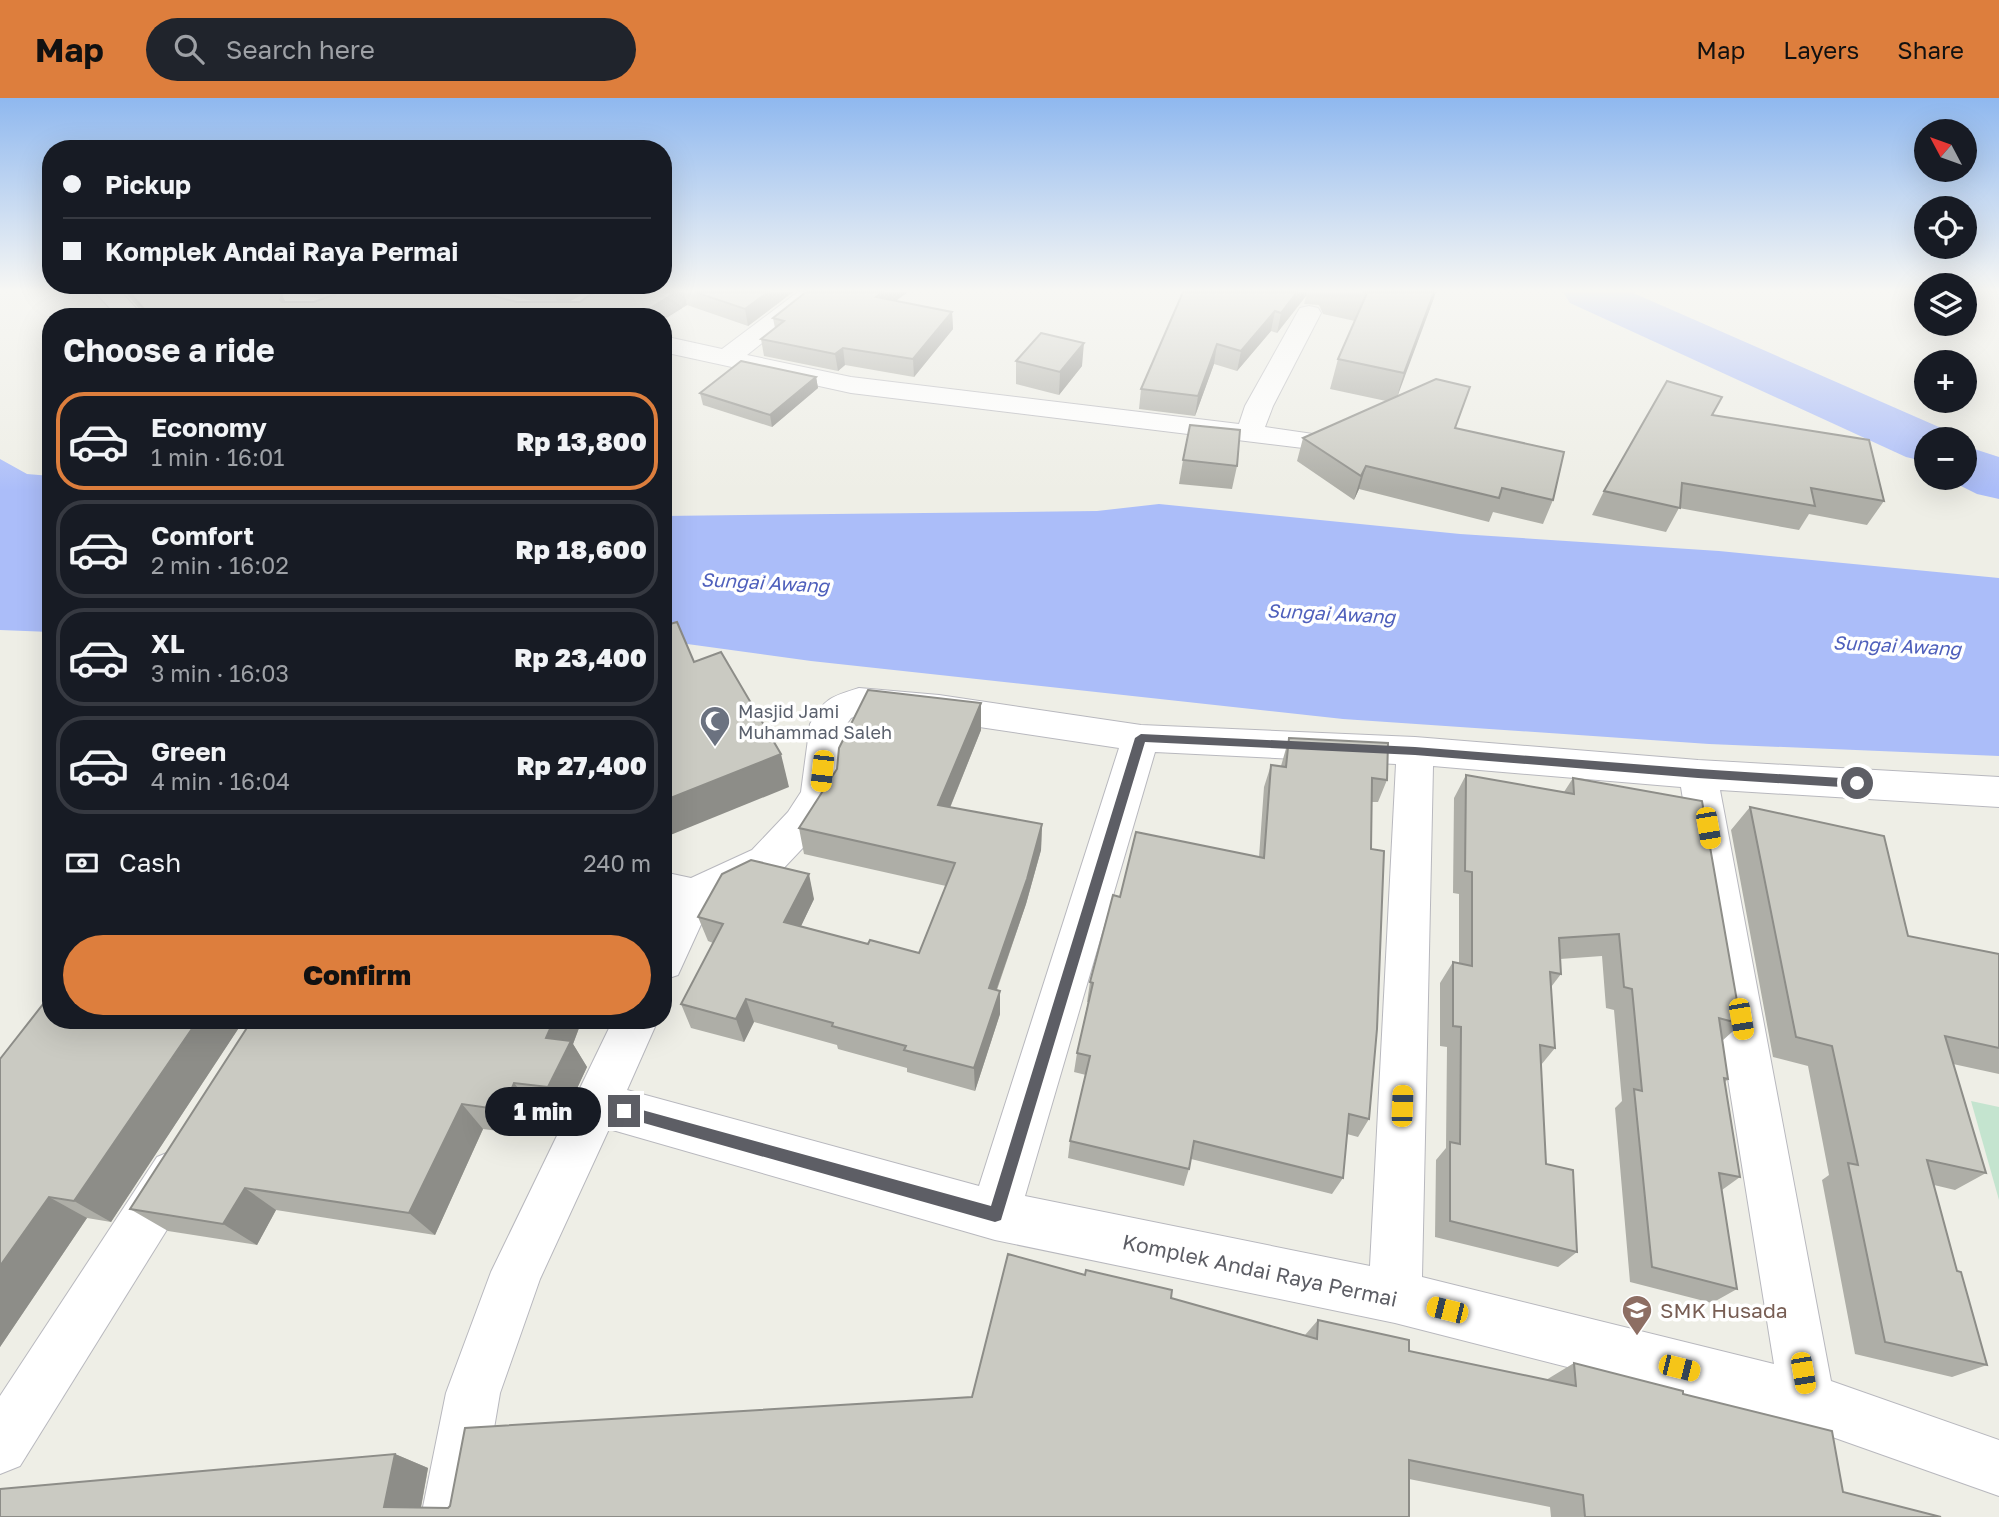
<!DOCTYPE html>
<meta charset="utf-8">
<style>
:root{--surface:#171b24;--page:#20242c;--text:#f1f3f6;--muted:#9ea1a6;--line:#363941;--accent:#dd7e3d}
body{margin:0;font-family:"Golos Text",sans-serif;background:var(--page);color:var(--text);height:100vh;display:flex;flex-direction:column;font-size:26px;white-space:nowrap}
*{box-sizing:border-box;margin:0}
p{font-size:23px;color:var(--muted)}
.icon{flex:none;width:38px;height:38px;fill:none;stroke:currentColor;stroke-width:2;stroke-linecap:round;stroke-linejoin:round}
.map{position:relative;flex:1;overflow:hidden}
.side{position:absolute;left:42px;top:210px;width:630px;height:721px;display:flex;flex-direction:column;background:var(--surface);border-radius:28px;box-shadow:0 7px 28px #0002}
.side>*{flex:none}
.banner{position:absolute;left:42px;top:42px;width:630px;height:154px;border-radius:28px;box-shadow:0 7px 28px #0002;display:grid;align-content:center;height:154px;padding:0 21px;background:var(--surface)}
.needle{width:46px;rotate:311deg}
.fabs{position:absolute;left:1914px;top:21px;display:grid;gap:14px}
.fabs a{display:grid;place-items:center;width:63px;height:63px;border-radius:50%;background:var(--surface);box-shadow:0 7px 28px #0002;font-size:35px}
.end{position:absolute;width:32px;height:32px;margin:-16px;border:9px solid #5d5e65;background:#fff;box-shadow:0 0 0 4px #fff}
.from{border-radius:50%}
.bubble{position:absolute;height:49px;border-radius:24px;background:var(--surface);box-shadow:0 7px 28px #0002;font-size:23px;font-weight:800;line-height:49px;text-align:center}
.car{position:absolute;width:21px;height:42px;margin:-21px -10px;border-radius:9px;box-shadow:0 0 5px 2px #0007;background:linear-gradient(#f5c518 24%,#345 0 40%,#f5c518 0 76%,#345 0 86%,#f5c518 0)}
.banner b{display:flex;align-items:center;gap:24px;height:66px;font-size:26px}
.banner b+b{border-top:2px solid var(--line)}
.banner i{width:18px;height:18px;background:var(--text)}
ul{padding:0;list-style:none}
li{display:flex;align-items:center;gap:21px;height:98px;margin:0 14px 10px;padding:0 7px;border:4px solid var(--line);border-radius:28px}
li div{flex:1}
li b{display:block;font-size:26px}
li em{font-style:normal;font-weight:800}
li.current{border-color:var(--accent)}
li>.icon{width:63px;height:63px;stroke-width:1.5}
h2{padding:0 21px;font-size:32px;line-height:84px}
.pay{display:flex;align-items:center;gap:18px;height:77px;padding:0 21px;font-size:26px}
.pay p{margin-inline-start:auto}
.button{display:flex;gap:14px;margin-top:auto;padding:14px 21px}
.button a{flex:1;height:80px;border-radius:42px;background:var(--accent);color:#111;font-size:28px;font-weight:800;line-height:80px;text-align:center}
header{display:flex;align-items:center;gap:42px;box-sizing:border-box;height:98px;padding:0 35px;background:var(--accent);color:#111}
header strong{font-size:33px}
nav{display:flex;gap:38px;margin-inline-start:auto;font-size:24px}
.search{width:490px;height:63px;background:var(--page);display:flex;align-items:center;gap:18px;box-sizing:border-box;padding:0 24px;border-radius:38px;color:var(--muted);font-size:26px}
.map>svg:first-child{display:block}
.green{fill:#c4e4cf}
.water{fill:#abbdf9}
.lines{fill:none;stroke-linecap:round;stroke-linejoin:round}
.river{fill:#abbdf9;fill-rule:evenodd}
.minor-casing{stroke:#b8b8be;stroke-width:2}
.minor{fill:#fff;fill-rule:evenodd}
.wall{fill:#aeaea7}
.shaded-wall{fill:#8d8d88}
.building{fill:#cacac2;stroke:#8d8d88;stroke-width:2}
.route{fill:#5d5e65}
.labels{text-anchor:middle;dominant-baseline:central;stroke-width:7;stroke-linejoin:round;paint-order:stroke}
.worship-label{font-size:18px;fill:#5b616d;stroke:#fff;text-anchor:start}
.water-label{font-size:19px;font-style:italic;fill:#4f60bc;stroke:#fff}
.near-street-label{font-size:21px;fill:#5d5e65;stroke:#fff}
.near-education-label{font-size:21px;fill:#785e54;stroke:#fff;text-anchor:start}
</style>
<header>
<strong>Map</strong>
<div class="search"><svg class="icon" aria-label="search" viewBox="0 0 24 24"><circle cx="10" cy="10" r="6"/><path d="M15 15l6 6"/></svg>Search here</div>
<nav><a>Map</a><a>Layers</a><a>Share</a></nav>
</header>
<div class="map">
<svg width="1999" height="1419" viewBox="0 0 1999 1419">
<rect width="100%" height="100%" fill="#eeeee6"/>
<!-- green -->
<path class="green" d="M1971,1003l28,6v93z"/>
<!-- water -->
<g class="water">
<path d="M0,361l27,15 24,2v156l-51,-2z"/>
<path d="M1159,406l301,30 259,17 280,27v178l-290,-12 -366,-25 -532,-58 -131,-18 -17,4v-131l434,-5z"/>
</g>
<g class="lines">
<!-- river -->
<g class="river">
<path d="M1563,194h68l317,139 5,8h-26v23l-21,-5 -336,-154z"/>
<path d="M1965,348l34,11v42l-22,-5 -32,-16h20z"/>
</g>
<!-- minor casing -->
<g class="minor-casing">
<g id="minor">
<path d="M95,194h26l23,25h-26z"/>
<path d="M261,194c24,0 47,3 70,9l3,5 -3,5c-25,6 -45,-3 -67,-14z"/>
<path d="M798,194h28l-79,63 104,22 388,47 6,-18 52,-93 3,-5 9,-2 9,2 3,5 -48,93 -8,21 48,7 4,6 -4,6 -10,2 -452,-55 -188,-41v-16l59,13z"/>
<path d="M859,590l80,7 202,30 274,12 283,23 301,17v30l-279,-17 111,591 168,59v56l-192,-68 -412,-105 -400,-83 -386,-111 -69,150 -40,114 -21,124h-58l25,-124 45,-121 122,-252h45l-31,70 352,96 140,-438 -180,-27 -78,-7 -10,4 -5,7 -7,69 -23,40 -36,38 -71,35 -31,68 -15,5v-63l5,-10 -5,-1v-34l28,6 61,-28 36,-38 13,-20 9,-68c15,-26 20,-27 49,-36zM1155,654l241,12 -26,502 -345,-70zM1433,668l248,21 93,577 -352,-87z"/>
<path d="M174,1052l17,7 7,17 -7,17 -171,275 -20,8v-78l157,-239z"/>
</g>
</g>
<!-- minor -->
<use href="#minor" class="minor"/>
</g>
<!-- wall -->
<g class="wall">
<path d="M125,194h152l9,10h250l-39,-10h89l-18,10h12l14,-10h199l-45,34 -61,-21 -24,15v-3h-533l12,-5z"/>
<path d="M299,194h32l-11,4 -15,-1z"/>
<path d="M806,194h102l-12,9 56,11 1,17 -39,48 -69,-12 -7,6 -74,-15 -3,-17 14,-11 -2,-10z"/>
<path d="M1183,194h253l-39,104 58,32 98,72 -10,24 -50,-12 -4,10 -130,-33 -5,11 -57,-39 6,-23 83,-37 -56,-12 8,-30 17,-38 -32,-7 -4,-9 -15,-1 2,-8 -29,37 -6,-2 -34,40 -23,-7 -19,52 -56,-7 2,-20z"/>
<path d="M1016,263l66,5 -23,29 -43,-11z"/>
<path d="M816,279l2,11 -46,39 -69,-22 -3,-12z"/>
<path d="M1712,317l172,86 -17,24 -58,-11 -10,16 -120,-22 -13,24 -74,-17 12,-24z"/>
<path d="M1183,362l54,6 -5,23 -53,-5z"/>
<path d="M981,605v27l-31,78 92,16 -1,26 -15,54 -29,86 3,24 -25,77 -68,-19v-4l-69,-19 -1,-4 -83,-23 -10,20 -53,-14 -10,-24 32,-61 -5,-2 -10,-24 116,-18 -13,27 67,18 51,9 27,-67 -142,-32 -5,-26z"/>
<path d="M1289,640l98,42 -9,22h-6l-3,317 -11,18 -11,-3 -4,44 -11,16 -141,-35 -2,10 -5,17 -116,-28 2,-17 16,-66 -12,-3 3,-19 11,-51h-1l3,-20 30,-85 139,-40 5,-70 7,-22 10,1z"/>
<path d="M1466,677l98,17 9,-14 168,246 -19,17 6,38 -3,3 15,95 -18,13 15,99 -25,14 -82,-21 -15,-174 7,-7 -8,-91 -8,-2 -4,-52 -42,3 1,15 -10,13 4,61 -14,17 5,99 31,88 -19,15 -123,-30 1,-77 10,-12 1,-101 -7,-1v-63l13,-21 6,1v-69l-6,-1 1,-95z"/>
<path d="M1750,709l158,129 91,18v120l-46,-10 33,109 -31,17 -21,-5 23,86 30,94 -35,12 -97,-23 -33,-174 7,-5 -21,-109 -35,-9 -42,-227z"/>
<path d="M51,922h193l-133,202 -24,-4 -87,129v-288z"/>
<path d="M252,922h330l-9,24 14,23 -21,45 -32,-4 -11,26 -40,-5 -48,106 -159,-25 -19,35 -89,-14 -38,-22z"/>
<path d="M1171,1200l134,37 13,-15 91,31 137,29 28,-17 109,31 160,98 98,25h-390l-1,-10 -141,-28v38h-1409l395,-63 33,14 -7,40h27l524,-111z"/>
</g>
<!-- shaded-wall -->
<g class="shaded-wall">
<path d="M318,194h13l-11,4z"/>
<path d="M554,194h32l-27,16z"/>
<path d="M676,194h8l3,13 -24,15v-3h-27z"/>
<path d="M768,194h25l-45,34 -3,-17z"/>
<path d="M882,194h26l-31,22 -1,-17z"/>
<path d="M1297,194h9v4l-29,37 4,-20z"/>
<path d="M1434,194h2l-2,6 -39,105 9,-30z"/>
<path d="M282,197l9,17 -11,-12z"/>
<path d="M1275,213l-4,20 -34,40 4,-20z"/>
<path d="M614,214l2,5h-11z"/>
<path d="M952,214l1,17 -39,48 -1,-18z"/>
<path d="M1084,245l-2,23 -23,29 1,-23z"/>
<path d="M1217,246l-3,20 -19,52 3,-20z"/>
<path d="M843,250l2,17 -7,6 -3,-17z"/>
<path d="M816,279l2,11 -46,39 -2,-12z"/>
<path d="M1366,368l-7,23 -5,11 7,-24z"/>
<path d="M981,605v27l-41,102 -2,-27z"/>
<path d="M781,656l8,33 -126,51v-37z"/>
<path d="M1042,726l-1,26 -15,54 -37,107v-23z"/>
<path d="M809,776l5,25 -23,48 -7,-25z"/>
<path d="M1000,893v23l-25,77 -1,-23z"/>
<path d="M746,901l8,23 -10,20 -8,-23z"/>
<path d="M198,922h46l-133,202 -37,-21z"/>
<path d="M554,922h28l-9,24 14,23 -21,45 -18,-25 -2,-49z"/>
<path d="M514,985l20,25 -11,26 -20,-24z"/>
<path d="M462,1006l21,25 -48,106 -26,-22z"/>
<path d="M245,1090l31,22 -19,35 -34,-21z"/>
<path d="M49,1099l38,21 -87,129v-81z"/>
<path d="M395,1356l33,14 -9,49 -35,-10z"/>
</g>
<!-- building -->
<g class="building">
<path d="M129,194h148l5,3 -2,5 2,2h32l27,-10h137l39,10h63l14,-10h82l-40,25h-9l-13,-5 -9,5h-475l16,-6z"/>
<path d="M695,194h73l-23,17z"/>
<path d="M806,194h76l-6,5 76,15 -39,47 -70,-11 -8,6 -74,-15 23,-18 -11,-3z"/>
<path d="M1183,194h114l-16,21 -6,-2 -34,40 -24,-7 -19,52 -57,-7z"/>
<path d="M1363,194h71l-30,81 -66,-14 29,-66z"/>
<path d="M1041,235l43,10 -24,29 -44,-11z"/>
<path d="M741,263l75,16 -46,38 -70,-22z"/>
<path d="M1436,281l34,8 -15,41 109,24 -11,48 -51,-12 -3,10 -133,-32 -5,10 -58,-38z"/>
<path d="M1667,283l55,16 -10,18 157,25 15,61 -73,-13 4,18 -133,-23 -2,25 -76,-17z"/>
<path d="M1190,327l50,5 -3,36 -54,-6z"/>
<path d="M677,524l17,40 27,-10 60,102 -118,47v-175z"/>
<path d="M868,592l113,13 -43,102 104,19 -15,55 -38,109 11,3 -26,77 -70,-18 2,-4 -74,-20 1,-3 -87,-24 -10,20 -55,-15 42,-80 -25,-7 24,-43 29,-14 58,14 -25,48 84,22 2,-4 49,13 36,-90 -156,-35 38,-59 2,-21z"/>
<path d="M1289,640l99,5 -1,37 -15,-2 -1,71 13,2 -7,178 -8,90 -20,-5 -6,64 -149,-37 -5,28 -119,-28 20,-85 -13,-3 16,-70 -3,-1 23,-87 7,2 16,-65 128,26 7,-93 15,2z"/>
<path d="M1466,677l108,19 -1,-16 129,23 39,223 -22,-6 9,61 -4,-1 16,99 -21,-4 18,116 -85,-22 -18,-178 8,2 -10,-102 -8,-2 -5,-53 -60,4 2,36 -11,-2 5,76 -15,-3 6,119 27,6 4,82 -127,-31v-79l10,2 1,-117 -8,-1v-64l19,4v-94l-7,-1z"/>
<path d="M1750,709l134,29 24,100 91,18v94l-54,-12 41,137 -59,-13 30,111 4,1 26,93 -102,-23 -37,-179 10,2 -26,-119 -36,-9z"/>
<path d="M51,896v26h147l-124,181 -25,-4 -49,69v-207z"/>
<path d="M252,922h302l-8,18 25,3 -23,46 -34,-4 -11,27 -41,-6 -53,109 -164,-25 -22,36 -93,-15z"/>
<path d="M1008,1156l77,21 1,-5 86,20 -1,8 146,41 1,-19 91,20v11l167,35 -2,-23 109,28v3l149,37 11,61 98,25h-356l-2,-22 -174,-35v57h-1409v-28l395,-35 -11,53 64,1 2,-2 15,-78 507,-31z"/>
</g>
<!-- sky -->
<linearGradient id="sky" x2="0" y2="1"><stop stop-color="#8fb8ef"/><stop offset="0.49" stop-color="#f7f7f4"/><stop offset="1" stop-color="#f7f7f4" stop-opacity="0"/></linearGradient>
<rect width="1999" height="393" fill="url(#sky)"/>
<!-- route -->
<path class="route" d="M1141,636l274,13 283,22 159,10 5,4 -5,5 -159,-10 -283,-23 -270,-13 -144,478 -6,2 -376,-106 -2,-5 7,-6 367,101 144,-468z"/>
<!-- icons -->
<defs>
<g id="mosque-pin" transform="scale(1.575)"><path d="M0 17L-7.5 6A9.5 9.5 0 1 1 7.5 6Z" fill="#6b7280" stroke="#fff"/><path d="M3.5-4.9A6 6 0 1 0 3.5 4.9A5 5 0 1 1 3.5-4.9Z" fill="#fff"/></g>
<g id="school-pin" transform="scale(1.575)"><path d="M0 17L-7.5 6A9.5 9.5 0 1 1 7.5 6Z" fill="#8d6e63" stroke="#fff"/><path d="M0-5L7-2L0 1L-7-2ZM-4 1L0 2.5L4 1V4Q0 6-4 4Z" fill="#fff"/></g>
</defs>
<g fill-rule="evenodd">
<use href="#mosque-pin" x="715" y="623"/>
<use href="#school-pin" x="1637" y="1212"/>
</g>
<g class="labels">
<!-- worship labels -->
<g class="worship-label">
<text x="738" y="613">Masjid Jami<tspan x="738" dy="21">Muhammad Saleh</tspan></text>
</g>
<!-- water labels -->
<g class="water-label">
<text transform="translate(765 484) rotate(3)">Sungai Awang</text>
<text transform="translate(1331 515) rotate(3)">Sungai Awang</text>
<text transform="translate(1897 547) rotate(3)">Sungai Awang</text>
</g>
<!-- near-street labels -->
<g class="near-street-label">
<text transform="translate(1260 1172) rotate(12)">Komplek Andai Raya Permai</text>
</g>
<!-- near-education labels -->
<g class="near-education-label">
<text x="1660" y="1212">SMK Husada</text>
</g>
</g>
</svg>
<div class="fabs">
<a><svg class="needle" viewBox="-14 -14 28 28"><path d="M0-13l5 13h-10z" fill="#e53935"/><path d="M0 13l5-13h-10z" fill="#9ea1a6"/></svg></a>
<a><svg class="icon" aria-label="locate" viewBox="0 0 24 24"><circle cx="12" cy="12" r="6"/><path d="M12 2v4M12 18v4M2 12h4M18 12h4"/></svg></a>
<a><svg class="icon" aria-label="layers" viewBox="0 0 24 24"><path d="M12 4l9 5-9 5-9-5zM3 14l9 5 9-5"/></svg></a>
<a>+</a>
<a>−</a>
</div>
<i class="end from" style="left:1857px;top:685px"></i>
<i class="end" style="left:624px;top:1013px"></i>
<div class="bubble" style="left:485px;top:989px;width:116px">1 min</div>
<i class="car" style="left:822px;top:673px;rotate:186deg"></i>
<i class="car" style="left:1708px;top:730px;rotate:170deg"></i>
<i class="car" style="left:1741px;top:921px;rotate:170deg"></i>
<i class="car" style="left:1402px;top:1008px;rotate:2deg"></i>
<i class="car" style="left:1447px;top:1212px;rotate:284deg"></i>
<i class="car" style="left:1679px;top:1270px;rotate:104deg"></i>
<i class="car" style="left:1803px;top:1275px;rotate:170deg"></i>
<div class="banner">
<b><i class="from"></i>Pickup</b>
<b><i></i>Komplek Andai Raya Permai</b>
</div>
<section class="side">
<h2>Choose a ride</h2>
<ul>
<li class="current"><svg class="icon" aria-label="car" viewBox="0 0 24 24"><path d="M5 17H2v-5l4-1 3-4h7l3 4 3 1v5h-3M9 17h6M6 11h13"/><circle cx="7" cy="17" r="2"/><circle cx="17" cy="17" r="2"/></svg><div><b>Economy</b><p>1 min · 16:01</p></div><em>Rp 13,800</em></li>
<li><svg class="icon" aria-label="car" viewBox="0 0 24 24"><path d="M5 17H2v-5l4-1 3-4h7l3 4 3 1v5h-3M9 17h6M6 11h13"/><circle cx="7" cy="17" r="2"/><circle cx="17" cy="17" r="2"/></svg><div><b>Comfort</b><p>2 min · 16:02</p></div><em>Rp 18,600</em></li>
<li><svg class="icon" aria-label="car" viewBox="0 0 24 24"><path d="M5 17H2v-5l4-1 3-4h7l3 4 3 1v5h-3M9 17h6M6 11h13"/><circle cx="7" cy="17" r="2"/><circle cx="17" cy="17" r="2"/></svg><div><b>XL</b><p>3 min · 16:03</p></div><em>Rp 23,400</em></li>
<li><svg class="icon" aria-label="car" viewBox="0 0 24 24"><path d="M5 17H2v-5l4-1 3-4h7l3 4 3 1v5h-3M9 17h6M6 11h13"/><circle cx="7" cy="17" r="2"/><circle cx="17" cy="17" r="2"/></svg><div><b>Green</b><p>4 min · 16:04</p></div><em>Rp 27,400</em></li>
</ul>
<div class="pay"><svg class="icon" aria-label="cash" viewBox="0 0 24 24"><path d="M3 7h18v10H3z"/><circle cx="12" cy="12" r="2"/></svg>Cash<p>240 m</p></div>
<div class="button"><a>Confirm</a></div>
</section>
</div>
